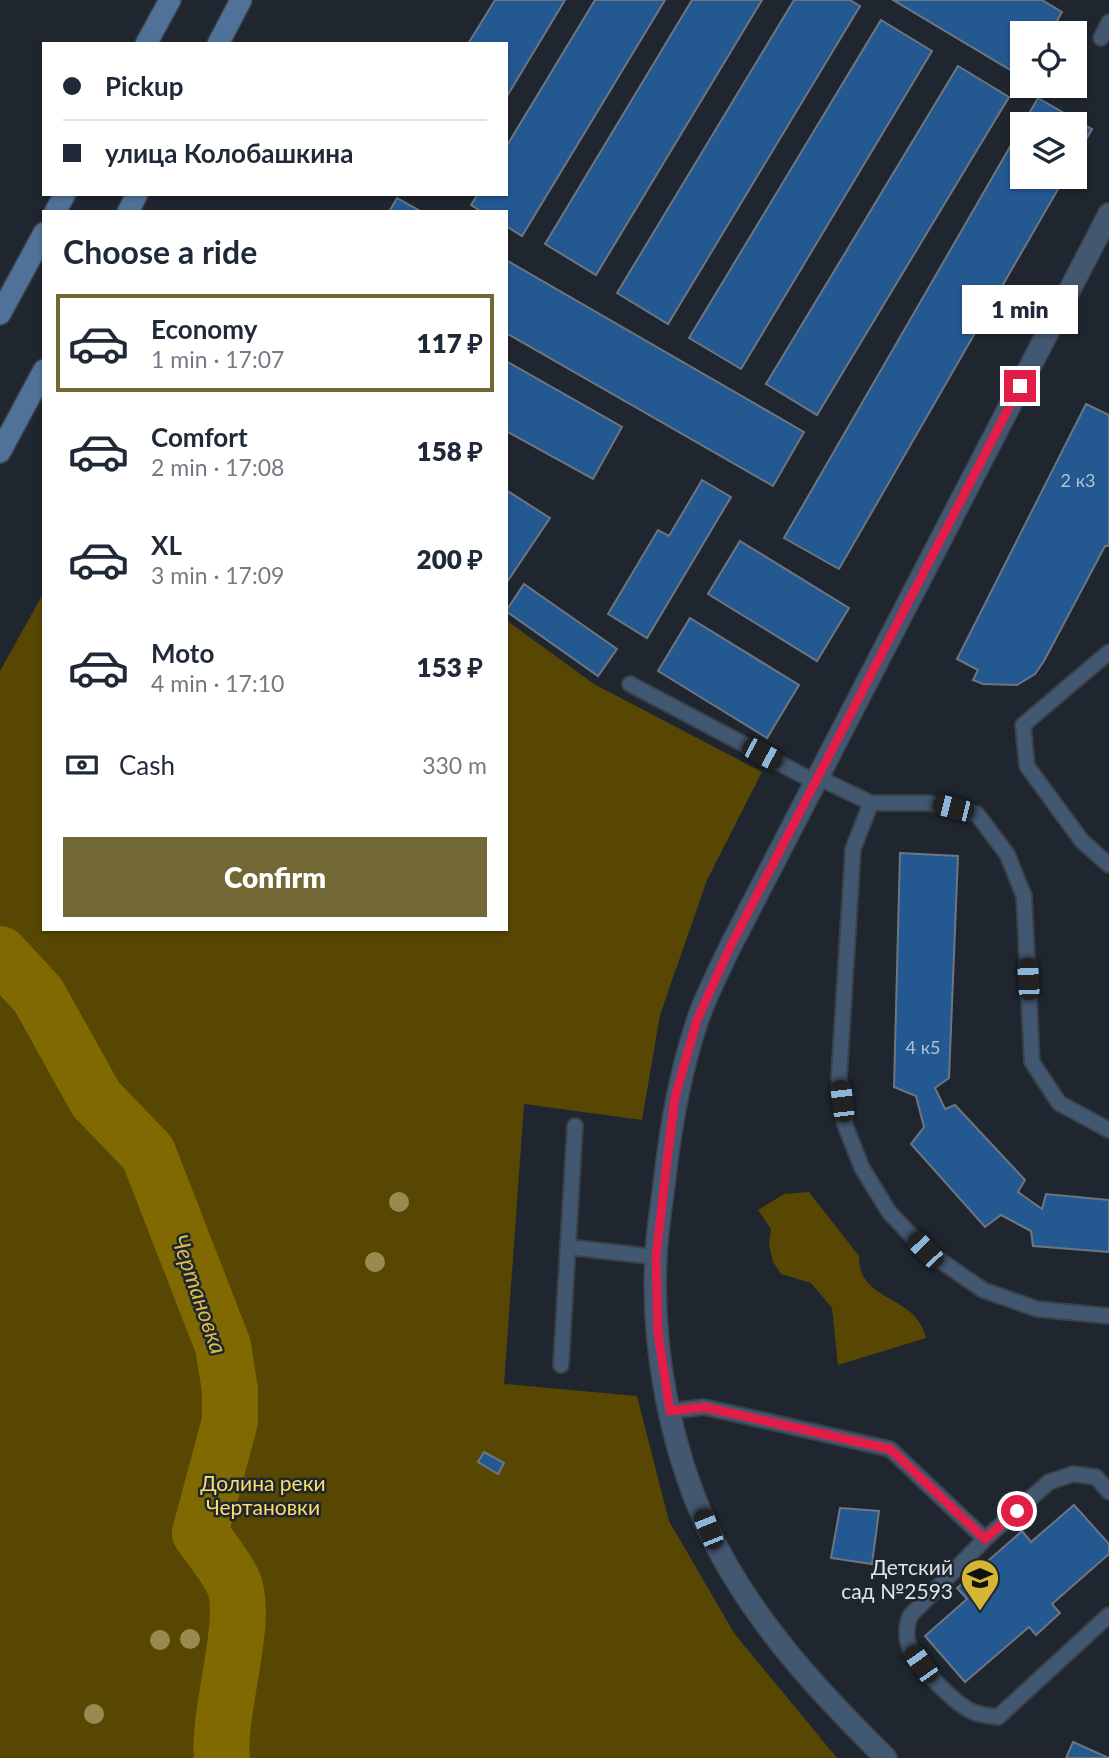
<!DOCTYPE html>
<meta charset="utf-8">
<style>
:root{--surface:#fff;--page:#f6f6f7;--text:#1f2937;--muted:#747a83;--line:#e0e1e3;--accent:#716836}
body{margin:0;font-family:Lato,sans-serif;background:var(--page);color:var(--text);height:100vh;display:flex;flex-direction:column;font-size:26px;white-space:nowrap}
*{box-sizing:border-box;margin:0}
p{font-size:23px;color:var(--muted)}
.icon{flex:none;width:38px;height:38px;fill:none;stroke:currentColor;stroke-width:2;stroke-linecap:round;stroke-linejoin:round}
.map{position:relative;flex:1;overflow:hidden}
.details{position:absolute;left:42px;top:210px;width:466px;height:721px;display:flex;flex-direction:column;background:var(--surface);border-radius:0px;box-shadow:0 2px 5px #0004}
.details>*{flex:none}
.banner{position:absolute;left:42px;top:42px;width:466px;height:154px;border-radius:0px;box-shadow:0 2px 5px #0004;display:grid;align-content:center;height:154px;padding:0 21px;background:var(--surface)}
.tools{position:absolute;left:1010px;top:21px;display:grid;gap:14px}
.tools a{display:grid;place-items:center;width:77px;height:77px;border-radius:0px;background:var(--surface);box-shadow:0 2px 5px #0004;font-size:35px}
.end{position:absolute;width:32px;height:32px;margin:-16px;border:9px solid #e11d48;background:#fff;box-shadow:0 0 0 4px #fff}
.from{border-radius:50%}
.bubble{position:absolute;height:49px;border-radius:0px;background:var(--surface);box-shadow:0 2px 5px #0004;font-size:23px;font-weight:800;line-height:49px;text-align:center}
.car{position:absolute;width:21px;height:42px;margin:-21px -10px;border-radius:9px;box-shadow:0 0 5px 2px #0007;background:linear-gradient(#222 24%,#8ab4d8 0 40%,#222 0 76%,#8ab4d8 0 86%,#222 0)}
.banner b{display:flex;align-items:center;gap:24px;height:66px;font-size:26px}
.banner b+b{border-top:2px solid var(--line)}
.banner i{width:18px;height:18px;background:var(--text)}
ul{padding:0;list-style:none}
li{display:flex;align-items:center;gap:21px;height:98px;margin:0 14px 10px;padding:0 7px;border:4px solid transparent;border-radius:0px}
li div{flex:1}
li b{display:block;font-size:26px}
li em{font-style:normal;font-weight:800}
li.current{border-color:var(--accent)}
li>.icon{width:63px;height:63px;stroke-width:1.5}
h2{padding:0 21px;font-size:32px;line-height:84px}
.pay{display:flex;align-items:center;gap:18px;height:77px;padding:0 21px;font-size:26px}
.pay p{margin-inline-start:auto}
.button{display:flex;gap:14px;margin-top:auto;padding:14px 21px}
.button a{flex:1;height:80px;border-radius:0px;background:var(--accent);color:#fff;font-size:28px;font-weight:800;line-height:80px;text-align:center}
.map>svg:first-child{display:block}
.green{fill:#574702}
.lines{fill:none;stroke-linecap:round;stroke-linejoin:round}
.river{stroke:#7f6900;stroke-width:56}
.building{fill:#245891;stroke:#6d7680;stroke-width:2}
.lane-casing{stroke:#3a4149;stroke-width:18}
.street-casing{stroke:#3a4149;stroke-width:24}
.secondary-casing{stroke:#3a4149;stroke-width:24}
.lane{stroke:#425770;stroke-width:14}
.street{stroke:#425770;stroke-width:21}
.secondary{stroke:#507299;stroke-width:21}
.tree{fill:#998b50}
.route{stroke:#e11d48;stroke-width:9}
.labels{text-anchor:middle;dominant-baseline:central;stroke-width:5;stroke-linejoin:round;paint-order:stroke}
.number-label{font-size:18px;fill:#b0c1d4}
.park-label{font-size:21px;fill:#fdde6b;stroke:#1f262f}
.poi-label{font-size:21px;fill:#dfe4ea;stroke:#1f262f;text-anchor:end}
.water-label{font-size:23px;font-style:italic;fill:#dcbd48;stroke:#1f262f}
</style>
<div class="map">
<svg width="1109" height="1758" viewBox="0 0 1109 1758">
<rect width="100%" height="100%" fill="#1f262f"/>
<!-- green -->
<g class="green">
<path d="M44,592v337h462v-309l88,64 168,88 -55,108 -47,135 -18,105 -118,-16 -20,280 133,12 32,125 65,112 103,125h-837v-1087z"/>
<path d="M809,1192l50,64c-1,47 58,38 67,82l-88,27 -6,-57 -21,-25 -30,-9 -8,-12 -4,-17 2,-16 -13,-19 26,-16z"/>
</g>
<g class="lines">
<!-- river -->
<path class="river" d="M0,954l38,41 58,104 52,54 75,193 7,44v31l-30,112c11,16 25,32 33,49 17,35 -16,130 -11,176"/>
</g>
<!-- building -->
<g class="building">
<path d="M495,0h70l-59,98v-54h-38z"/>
<path d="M595,0h70l-143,236 -16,-10v-14h-24l-11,-7 7,-11h28v-47z"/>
<path d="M692,0h70l-166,275 -51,-31z"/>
<path d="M794,0h56l10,6 -192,318 -51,-31z"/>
<path d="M893,0h149l20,12 -12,21h-28v44z"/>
<path d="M881,20l51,31 -191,318 -52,-31z"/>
<path d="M958,66l51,31 -192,318 -51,-31z"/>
<path d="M1038,98l54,31 -18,31v-36h-51z"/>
<path d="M1022,126v51h43l-226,392 -55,-31z"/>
<path d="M397,198l25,14h-33z"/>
<path d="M506,260l298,172 -31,54 -267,-153z"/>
<path d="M506,361l116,66 -29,52 -87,-48z"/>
<path d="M1086,404l23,11v131h-4l-61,115 -9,13 -18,11 -34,-1 -10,-4 5,-10 -21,-11z"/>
<path d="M702,480l29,17 -84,141 -39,-24 50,-84 11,6z"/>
<path d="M506,490l44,28 -43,64 -1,-1z"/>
<path d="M740,541l109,67 -32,53 -109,-67z"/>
<path d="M524,584l93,65 -19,27 -92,-65z"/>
<path d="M690,618l109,67 -32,53 -109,-67z"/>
<path d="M900,853l58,3 -9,222 -14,10 10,21 10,-4 70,75 -7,12 24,17 4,-15 63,6v52l-76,-6 -2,-15 -30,-16 -16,12 -74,-83 13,-17 -8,-31 -22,-9z"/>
<path d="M484,1452l20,11 -6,11 -20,-12z"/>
<path d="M1074,1505l35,39v10l-57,50 8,9 -24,22 -7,-8 -64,55 -40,-46 42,-37 -10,-11 65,-57 9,11z"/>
<path d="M840,1508l39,3 -7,53 -41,-6z"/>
<path d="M1073,1742l36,16h-43z"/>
</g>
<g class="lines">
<!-- lane casing -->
<g class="lane-casing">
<g id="lane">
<path d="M1101,38l8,-16"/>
<path d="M1109,652l-86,73 4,41 55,75 27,24"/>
<path d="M630,684l187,99"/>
<path d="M819,778l52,25 -18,46 -14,228 6,48 17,43 27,44 36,38 58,40 54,19 72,7"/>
<path d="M871,803h58l48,11 30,40 17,42 8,166 27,41 50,27"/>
<path d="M568,1247l88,10"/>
<path d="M561,1365l14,-239"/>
<path d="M670,1411l34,-4 186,42 95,90"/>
<path d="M1109,1492l-13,-15 -23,-3 -24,8 -64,57 -75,77c-4,11 -5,21 0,32 9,19 47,59 66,65 7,2 15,3 22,4l111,-102"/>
</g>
</g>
<!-- street casing -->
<g class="street-casing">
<path id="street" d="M886,1758c-69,-68 -136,-140 -178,-229 -38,-82 -57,-183 -52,-273 1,-26 6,-53 9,-79 6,-53 15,-104 32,-155 8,-25 21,-49 32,-73l380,-735"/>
</g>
<!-- secondary casing -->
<g class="secondary-casing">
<g id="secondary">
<path d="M146,44l24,-44"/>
<path d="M218,44l23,-44"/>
<path d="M55,212l10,-18"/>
<path d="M128,212l9,-18"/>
<path d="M0,314l44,-81"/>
<path d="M0,452l44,-82"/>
</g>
</g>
<!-- lane -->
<use href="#lane" class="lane"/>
<!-- street -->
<use href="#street" class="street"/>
<!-- secondary -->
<use href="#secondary" class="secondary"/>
</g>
<!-- trees -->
<g class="tree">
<circle cx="399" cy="1202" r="10"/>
<circle cx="375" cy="1262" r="10"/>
<circle cx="190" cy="1639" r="10"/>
<circle cx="160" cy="1640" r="10"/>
<circle cx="94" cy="1714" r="10"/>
</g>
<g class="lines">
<!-- route -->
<path class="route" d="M1017,1511l-32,28 -95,-90 -186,-42 -34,4 -12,-78 -2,-76 11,-96 8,-64 22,-77 32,-71 291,-563"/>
</g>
<!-- icons -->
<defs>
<g id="school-pin" transform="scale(2.0125)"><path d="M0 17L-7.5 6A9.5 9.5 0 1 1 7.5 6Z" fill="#d5b534" stroke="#1f262f"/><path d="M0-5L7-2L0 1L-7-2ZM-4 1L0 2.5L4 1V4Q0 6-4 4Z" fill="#111"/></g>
</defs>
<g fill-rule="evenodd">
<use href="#school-pin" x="980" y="1578"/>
</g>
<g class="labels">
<!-- number labels -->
<g class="number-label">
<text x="1078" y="480">2 к3</text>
<text x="923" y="1047">4 к5</text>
</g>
<!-- park labels -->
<g class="park-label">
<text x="263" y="1482">Долина реки<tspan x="263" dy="24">Чертановки</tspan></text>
</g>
<!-- poi labels -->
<g class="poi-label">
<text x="953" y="1566">Детский<tspan x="953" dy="24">сад №2593</tspan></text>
</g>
<!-- water labels -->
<g class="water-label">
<text transform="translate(200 1294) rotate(71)">Чертановка</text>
</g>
</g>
</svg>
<div class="tools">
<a><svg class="icon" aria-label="locate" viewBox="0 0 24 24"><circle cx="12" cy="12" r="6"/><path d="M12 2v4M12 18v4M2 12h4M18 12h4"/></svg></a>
<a><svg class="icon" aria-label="layers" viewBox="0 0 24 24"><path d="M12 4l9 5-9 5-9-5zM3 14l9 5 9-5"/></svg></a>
</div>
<i class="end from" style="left:1017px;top:1511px"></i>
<i class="end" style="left:1020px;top:386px"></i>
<div class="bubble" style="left:962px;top:285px;width:116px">1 min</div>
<i class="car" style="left:762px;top:754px;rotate:118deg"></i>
<i class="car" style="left:953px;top:808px;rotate:284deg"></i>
<i class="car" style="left:1028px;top:979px;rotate:357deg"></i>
<i class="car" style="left:842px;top:1101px;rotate:353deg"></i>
<i class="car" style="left:925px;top:1250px;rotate:316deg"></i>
<i class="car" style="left:708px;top:1529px;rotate:338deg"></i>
<i class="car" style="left:921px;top:1664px;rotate:325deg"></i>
<div class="banner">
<b><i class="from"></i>Pickup</b>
<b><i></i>улица Колобашкина</b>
</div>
<section class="details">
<h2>Choose a ride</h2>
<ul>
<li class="current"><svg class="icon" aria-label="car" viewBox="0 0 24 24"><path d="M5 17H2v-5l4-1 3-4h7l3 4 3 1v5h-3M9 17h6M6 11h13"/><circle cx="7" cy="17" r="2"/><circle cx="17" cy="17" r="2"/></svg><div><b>Economy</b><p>1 min · 17:07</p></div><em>117 ₽</em></li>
<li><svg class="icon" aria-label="car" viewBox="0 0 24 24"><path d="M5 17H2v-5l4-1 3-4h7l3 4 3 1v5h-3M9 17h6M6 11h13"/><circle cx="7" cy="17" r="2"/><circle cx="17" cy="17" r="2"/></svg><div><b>Comfort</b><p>2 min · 17:08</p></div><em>158 ₽</em></li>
<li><svg class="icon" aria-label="car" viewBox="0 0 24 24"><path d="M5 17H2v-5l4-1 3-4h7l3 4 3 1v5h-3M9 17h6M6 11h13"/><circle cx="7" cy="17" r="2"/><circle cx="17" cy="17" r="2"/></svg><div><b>XL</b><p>3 min · 17:09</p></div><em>200 ₽</em></li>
<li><svg class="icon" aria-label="car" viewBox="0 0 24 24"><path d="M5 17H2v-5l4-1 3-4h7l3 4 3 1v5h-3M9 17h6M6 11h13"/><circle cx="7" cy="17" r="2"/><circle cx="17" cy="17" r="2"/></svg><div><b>Moto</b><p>4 min · 17:10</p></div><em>153 ₽</em></li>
</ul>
<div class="pay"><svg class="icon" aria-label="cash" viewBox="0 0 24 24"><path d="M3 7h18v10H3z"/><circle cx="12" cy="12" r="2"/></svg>Cash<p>330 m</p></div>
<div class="button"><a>Confirm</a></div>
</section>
</div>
